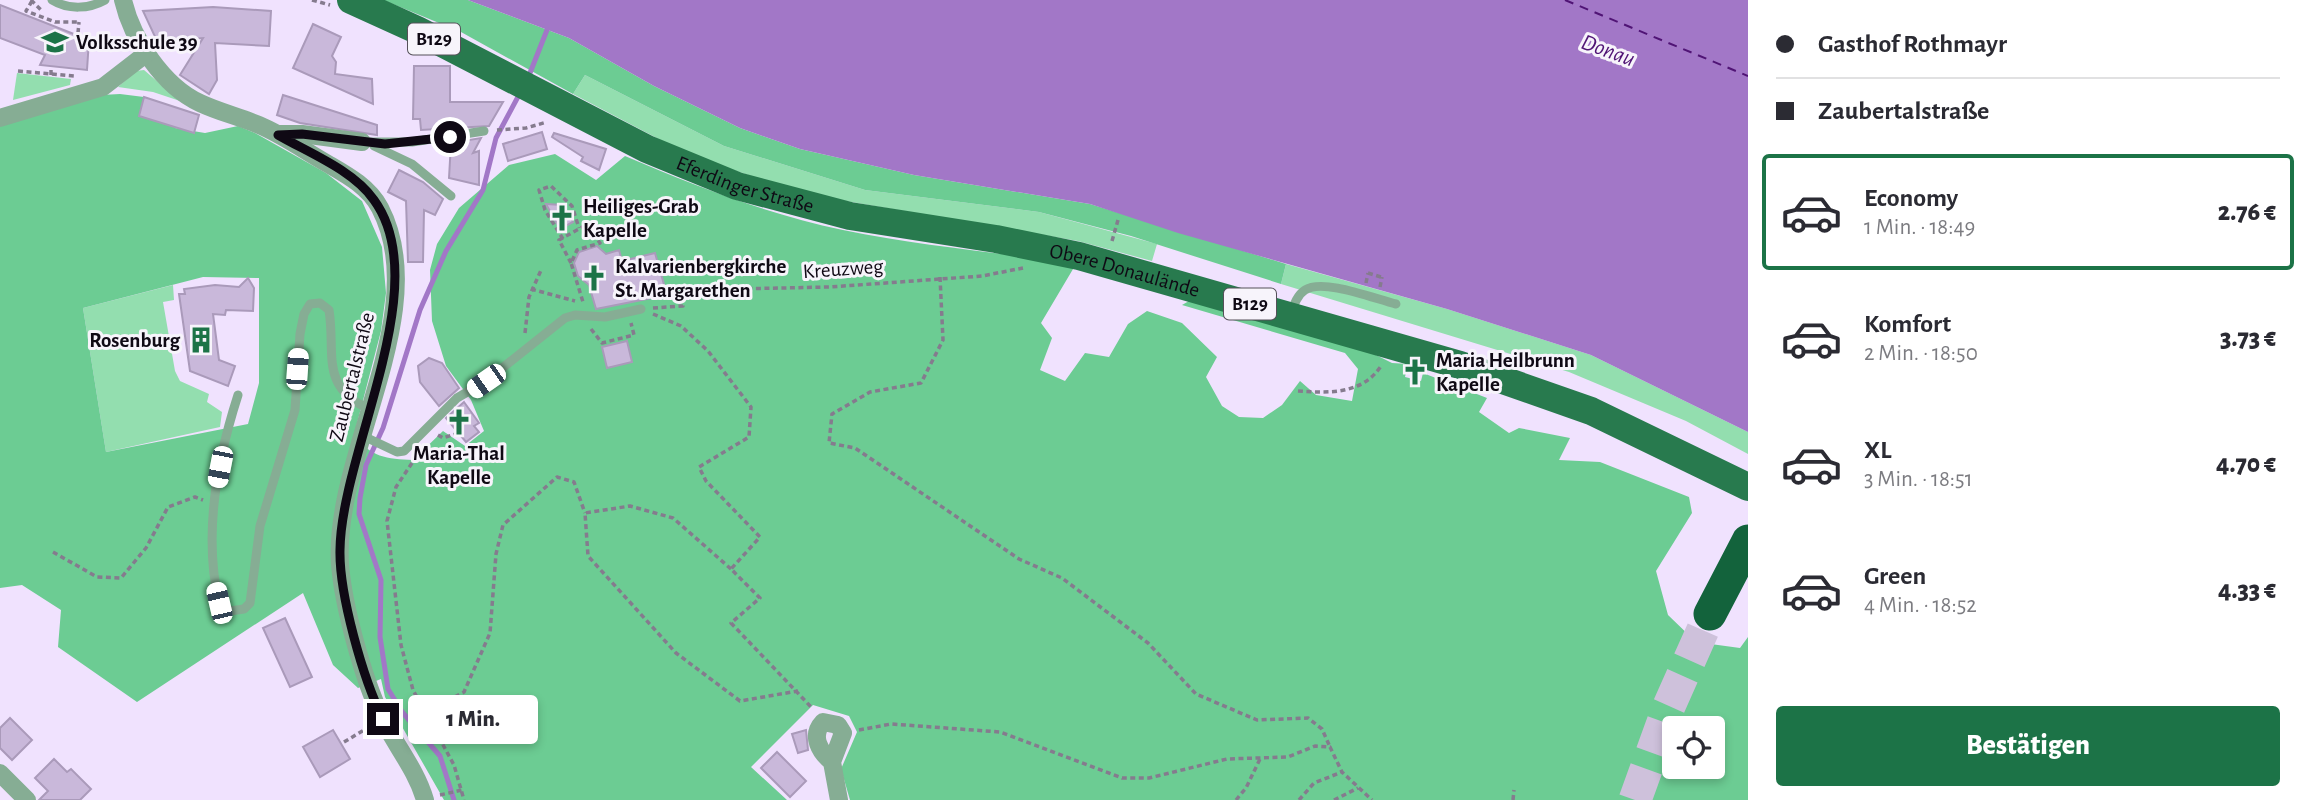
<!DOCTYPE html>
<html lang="de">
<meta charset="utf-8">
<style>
:root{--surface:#fff;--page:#f7f7f7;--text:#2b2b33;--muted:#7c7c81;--line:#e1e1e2;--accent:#1c7347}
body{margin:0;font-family:"Alegreya Sans",sans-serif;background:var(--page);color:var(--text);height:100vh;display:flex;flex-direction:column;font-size:26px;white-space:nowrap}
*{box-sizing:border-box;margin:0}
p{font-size:23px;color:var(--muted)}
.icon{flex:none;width:38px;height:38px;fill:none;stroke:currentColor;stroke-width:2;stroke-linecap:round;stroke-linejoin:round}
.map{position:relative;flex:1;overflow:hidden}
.sheet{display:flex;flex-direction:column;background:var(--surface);width:560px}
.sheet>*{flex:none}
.top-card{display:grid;align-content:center;height:154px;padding:0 28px;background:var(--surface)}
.fabs{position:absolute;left:1662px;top:716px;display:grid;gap:14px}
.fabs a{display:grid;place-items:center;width:63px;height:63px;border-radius:7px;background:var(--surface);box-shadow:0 4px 10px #0003;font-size:35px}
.end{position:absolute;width:32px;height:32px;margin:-16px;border:9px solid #0f0914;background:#fff;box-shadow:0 0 0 4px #fff}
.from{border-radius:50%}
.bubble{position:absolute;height:49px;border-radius:7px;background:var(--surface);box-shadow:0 4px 10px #0003;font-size:23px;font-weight:800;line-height:49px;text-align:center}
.car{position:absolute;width:21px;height:42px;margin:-21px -10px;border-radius:9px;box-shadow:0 0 5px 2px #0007;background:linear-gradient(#fff 24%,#345 0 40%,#fff 0 76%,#345 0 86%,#fff 0)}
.top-card b{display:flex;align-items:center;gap:24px;height:66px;font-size:26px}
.top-card b+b{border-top:2px solid var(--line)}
.top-card i{width:18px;height:18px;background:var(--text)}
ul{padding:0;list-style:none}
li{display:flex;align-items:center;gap:21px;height:116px;margin:0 14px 10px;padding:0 14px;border:4px solid transparent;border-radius:7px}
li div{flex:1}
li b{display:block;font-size:26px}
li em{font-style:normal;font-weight:800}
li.on{border-color:var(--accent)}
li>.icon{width:63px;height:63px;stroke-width:1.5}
.cta{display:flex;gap:14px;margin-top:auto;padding:14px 28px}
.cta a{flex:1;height:80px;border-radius:7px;background:var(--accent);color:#fff;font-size:28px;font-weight:800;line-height:80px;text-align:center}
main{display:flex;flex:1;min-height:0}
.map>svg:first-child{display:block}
.green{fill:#93deaf}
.forest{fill:#6ccc93;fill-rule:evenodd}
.water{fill:#a277c7}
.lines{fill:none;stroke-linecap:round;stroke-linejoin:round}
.stream{stroke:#a277c7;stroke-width:5}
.ferry{stroke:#501475;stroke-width:2;stroke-dasharray:9 7;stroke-linecap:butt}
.building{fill:#c9b8da;stroke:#aa9aba;stroke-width:2}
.highway-tunnel{stroke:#cec1db;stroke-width:33;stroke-dasharray:33 17;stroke-linecap:butt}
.path{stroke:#857b8e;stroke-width:3.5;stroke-dasharray:5 3.5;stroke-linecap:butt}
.lane{stroke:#86ad94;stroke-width:9}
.street{stroke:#86ad94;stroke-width:18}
.primary{stroke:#287a4e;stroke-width:28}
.highway{stroke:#13633c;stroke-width:33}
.route{stroke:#0f0914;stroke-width:9}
.labels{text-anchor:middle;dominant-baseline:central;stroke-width:6;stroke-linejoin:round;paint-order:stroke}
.shield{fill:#f7f4fb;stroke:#555059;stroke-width:2}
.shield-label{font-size:19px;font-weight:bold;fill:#0f0914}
.poi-label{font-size:21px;font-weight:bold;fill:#0f0914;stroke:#f7f4fb;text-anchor:start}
.street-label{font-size:21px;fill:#0f0914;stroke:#f7f4fb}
.water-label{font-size:23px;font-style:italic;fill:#501475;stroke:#f7f4fb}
</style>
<main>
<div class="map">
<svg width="1748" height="800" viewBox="0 0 1748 800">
<rect width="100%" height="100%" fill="#f0e2fe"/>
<!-- green -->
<g class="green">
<path d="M144,70l36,31 -27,-9 -35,-5 18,-16z"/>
<path d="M17,73l54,6 -1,6 -57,15z"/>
<path d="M585,75l139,71 141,44 174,22 118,32 -5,17 -74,-20 -273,-47 -114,-38 -118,-62z"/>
<path d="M1286,264l161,45 144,46 157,77v22l-62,-33 -117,-49 -288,-88z"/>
<path d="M173,285l1,15 -11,2 12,69 5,10 29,13 -2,8 15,10 -2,15 -114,25 -23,-144z"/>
</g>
<!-- forest -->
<g class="forest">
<path d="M383,0h85l101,38 85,48 86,42 60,21 114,26 176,29 196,60 -5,20 -150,-48 -92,-24 -174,-22 -141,-44 -139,-71 -12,19 -112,-62z"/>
<path d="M120,94l24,3 31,31 30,5 33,-7 17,7 71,40 36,28 20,46 4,46 -5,38 -27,104c16,22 33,24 59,25l30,-29 22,15 19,-15 -13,-31 -25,-34 -14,-45 -2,-51 7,-26 22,-36 50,-43 46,-11 41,26 29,-24c71,30 141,58 218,74 76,16 155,22 233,34l-35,59 11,15 -12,32 25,11 20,-28 24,4 19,-33 19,-13 35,12 35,34 -11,20 16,29 17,11 24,1 19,-13 18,-24 16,14 36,6 6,-32 -13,-16 -163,-48 14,-8 146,41 50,25 16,1 -3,13 16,4 2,-8 64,25 -8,14 30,21 10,-5 51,10 -11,22 41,2 89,35 3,16 -36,58 12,44 28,27 44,6 8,-11v163h-898l-9,-31 16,-37 -8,-16 -36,-11 -62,62 36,33h-343l-59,-103 -4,-18 -23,9 -25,-23 -30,-72 -166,109 -79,-55 3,-37 -39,-25 -22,3v-463l101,-30zM203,277l56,1v105l-11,41 -142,28 -23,-144zM1675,728h38v38h-38z"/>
</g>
<!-- water -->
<path class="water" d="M468,0h1280v432l-157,-77 -144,-46 -269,-76 -88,-29 -176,-29 -114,-26 -60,-21 -86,-42 -85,-48z"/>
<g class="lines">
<!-- stream -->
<g class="stream">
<path d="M528,78l19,-48"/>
<path d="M454,800l-14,-44 -37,-43 -15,-24 -8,-52 1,-57 -22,-66 1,-16 6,-33 17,-37 37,-118 26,-59 37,-61 13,-52 24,-45"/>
</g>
<!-- ferry -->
<path class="ferry" d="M1565,0l183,76"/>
</g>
<!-- building -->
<g class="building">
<path d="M0,5l89,35 -2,30 -47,-5 5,-10 -45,-17z"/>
<path d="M213,7l58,4 -2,35 -54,-3 2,37 -8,14 -29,-19 23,-37 -46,3 -14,-30z"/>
<path d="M313,24l28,13 -9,19 4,6 -1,12 37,5 1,25 -80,-36z"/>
<path d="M414,66h36v36h53l-14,24 -68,4 -1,-11h-7z"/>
<path d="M283,95l94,30v10l-77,-12 -23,-8z"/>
<path d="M144,97l55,18 -5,18 -55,-17z"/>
<path d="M542,132l5,17 -39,12 -5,-17z"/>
<path d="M554,133l52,16 -7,21 -18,-9 2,-4 -31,-20z"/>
<path d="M481,138l-8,15 6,-2v34l-30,-7 2,-35z"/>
<path d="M399,170l24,12 20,17 -8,16 -11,-5 -1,52h-15l-2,-61 -18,-9z"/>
<path d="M546,204l17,1 10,17 -13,7z"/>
<path d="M597,246l9,8 13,-4 3,11 33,-8 12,42 -71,14 -7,-24 -11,-9 -4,-13 5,-11z"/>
<path d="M248,278l6,10 -1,23 -27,-1 -1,5 -12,-1 6,46 16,6 -7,20 -38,-15 -11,-77h6l-1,-5 31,-4 24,2z"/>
<path d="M627,341l5,21 -25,6 -5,-21z"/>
<path d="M429,358l13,5 17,25 -20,18 -19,-24 -2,-16z"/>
<path d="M464,402l15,21 -5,3 5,6 -13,10 -20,-24z"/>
<path d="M285,618l27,59 -22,10 -27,-59z"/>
<path d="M10,718l22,22 -20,20 -12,-12v-20z"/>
<path d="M333,730l17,29 -30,18 -17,-30z"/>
<path d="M806,730l2,20 -10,3 -6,-19z"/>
<path d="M777,752l29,29 -16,16 -29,-29z"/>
<path d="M54,759l13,13 4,-3 20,20 -11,11h-41l9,-9 -13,-13z"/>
</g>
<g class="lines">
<!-- highway-tunnel -->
<path class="highway-tunnel" d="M1635,800l34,-94 41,-92"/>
<!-- path -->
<g class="path">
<path d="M31,0l10,10"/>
<path d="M312,0l18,5"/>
<path d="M32,1l-6,10 29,11h23"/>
<path d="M78,33l1,-11"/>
<path d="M18,71l56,5"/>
<path d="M51,75v-8"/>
<path d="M497,130l29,-2 21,-6"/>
<path d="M563,239l-18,-29 -6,-20 12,-4 21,20 7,22"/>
<path d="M1112,241l6,-21"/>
<path d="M571,263l-12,-23 27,-15 14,18 -23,7 -6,13 12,39"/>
<path d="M1368,273l16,5"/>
<path d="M940,277l3,63 -22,43 -51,9 -38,22 -3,29 26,5 164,111 43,19 86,65 48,51 61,26 51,-2 14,11 8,18"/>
<path d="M1366,283l2,-10"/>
<path d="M1380,287l2,-10"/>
<path d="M531,289l44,12"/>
<path d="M653,308l30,-2v-16l147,-3 152,-11 41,-8"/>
<path d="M653,314l28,12 27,25 43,56 -2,30 -50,30 7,14 54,56 -29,32 29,29 -29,25 82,86"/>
<path d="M591,329l11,14 32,-8 -3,-12"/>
<path d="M525,333l4,-36 13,-29"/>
<path d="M1298,391c30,2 64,4 83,-25"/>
<path d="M438,435l5,3 19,-6"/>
<path d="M412,463l-16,24 -9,34 14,124 12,45 41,75 10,35"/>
<path d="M53,552l44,25 24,1 25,-30 22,-41 27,-10 8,3"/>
<path d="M731,569l-58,-51 -43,-12 -45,7 3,43 88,97 64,48 58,-10"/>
<path d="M425,713l39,-21 26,-59 6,-79 7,-29 54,-48 17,5 11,31"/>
<path d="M859,730l32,-6 109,8 122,46h27l78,-19 61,-2 27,-11 15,1 12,25 30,28"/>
<path d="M344,742l25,-15"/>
<path d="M440,795l22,-5"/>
<path d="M1236,800l10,-12 14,-29"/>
<path d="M1299,800l15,-17 28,-11"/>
<path d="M1334,800l24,-12"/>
<path d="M1513,800l1,-10"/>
</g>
<!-- lane -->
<g class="lane">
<path d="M52,0c16,10 37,9 53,0"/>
<path d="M362,142h50l72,-11"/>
<path d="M374,146l38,18 39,32"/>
<path d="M1291,314c3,-9 6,-19 14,-24 18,-12 70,9 91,14"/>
<path d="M238,395c-21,65 -35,140 -19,208l11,8 14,-2 6,-6 10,-77 35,-116 5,-76 4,-20 6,-10 10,-1 9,7c7,44 -10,76 40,99"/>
<path d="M361,435l36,17 7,-1 53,-53 29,-17 79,-63 10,-3 30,2 36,-8"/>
</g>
<!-- street -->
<g class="street">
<path d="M123,0c9,39 40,86 77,103 19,9 40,14 59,22 24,10 46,26 69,39 19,11 41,23 52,44 54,104 -47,245 -40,356 3,41 23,114 41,152 14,29 35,53 44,84"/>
<path d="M0,118l103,-31 44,-34"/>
<path d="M278,134h24l60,8"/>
<path d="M832,762c-12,-10 -22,-26 -9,-40l15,3 5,8 -11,29 7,38"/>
<path d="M0,773l27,27"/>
</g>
<!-- primary -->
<path class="primary" id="s1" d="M351,0l66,30 230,119 90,37 113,30 146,23 83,17 381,109 131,46 157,76"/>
<!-- highway -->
<path class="highway" d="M1710,614l38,-73"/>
</g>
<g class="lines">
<!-- route -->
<path class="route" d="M383,719c-20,-40 -44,-125 -43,-169 1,-98 96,-265 34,-350 -21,-30 -65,-47 -96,-65l24,-1 83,10 65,-7"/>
</g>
<!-- icons -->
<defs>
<g id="school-bare" transform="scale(2.1)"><path d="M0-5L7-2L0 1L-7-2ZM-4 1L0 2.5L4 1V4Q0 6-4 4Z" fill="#1c7347" stroke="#f7f4fb" stroke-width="2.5" paint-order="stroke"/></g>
<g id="church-bare" transform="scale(2.1)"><path d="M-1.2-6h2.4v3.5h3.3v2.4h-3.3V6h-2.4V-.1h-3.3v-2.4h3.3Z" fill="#1c7347" stroke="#f7f4fb" stroke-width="2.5" paint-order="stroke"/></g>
<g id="building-bare" transform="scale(2.1)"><path d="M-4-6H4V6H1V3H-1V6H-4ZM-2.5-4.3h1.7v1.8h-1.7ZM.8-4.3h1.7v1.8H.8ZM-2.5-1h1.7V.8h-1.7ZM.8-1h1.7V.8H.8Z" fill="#1c7347" stroke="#f7f4fb" stroke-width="2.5" paint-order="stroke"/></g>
</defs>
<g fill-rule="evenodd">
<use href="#school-bare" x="55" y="42"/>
<use href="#church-bare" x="562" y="218"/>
<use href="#church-bare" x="594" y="278"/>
<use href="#building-bare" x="201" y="340"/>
<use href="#church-bare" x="1415" y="372"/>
<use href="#church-bare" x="459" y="422"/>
</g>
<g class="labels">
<!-- shield labels -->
<g class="shield">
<rect x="408" y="23.5" width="52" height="31" rx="5"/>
<rect x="1224" y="288.5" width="52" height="31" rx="5"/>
</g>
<g class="shield-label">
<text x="434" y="39">B129</text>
<text x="1250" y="304">B129</text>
</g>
<!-- poi labels -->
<g class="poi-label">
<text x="76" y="42">Volksschule 39</text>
<text x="583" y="206">Heiliges-Grab<tspan x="583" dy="24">Kapelle</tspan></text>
<text x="615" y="266">Kalvarienbergkirche<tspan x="615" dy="24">St. Margarethen</tspan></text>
<text x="180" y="340" text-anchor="end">Rosenburg</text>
<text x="1436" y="360">Maria Heilbrunn<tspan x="1436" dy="24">Kapelle</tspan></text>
<text x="459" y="453" text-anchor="middle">Maria-Thal<tspan x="459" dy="24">Kapelle</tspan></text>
</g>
<!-- street labels -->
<g class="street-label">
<text stroke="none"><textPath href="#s1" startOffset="436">Eferdinger Straße</textPath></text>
<text transform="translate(843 269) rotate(-4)">Kreuzweg</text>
<text stroke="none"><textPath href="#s1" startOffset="826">Obere Donaulände</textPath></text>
<text transform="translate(352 377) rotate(-76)">Zaubertalstraße</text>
</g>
<!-- water labels -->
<g class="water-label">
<text transform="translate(1608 51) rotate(20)">Donau</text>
</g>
</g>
</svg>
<div class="fabs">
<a><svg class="icon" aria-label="locate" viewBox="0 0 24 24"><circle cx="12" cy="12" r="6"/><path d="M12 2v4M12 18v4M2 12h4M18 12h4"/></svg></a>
</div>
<i class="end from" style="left:450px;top:137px"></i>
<i class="end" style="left:383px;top:719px"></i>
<div class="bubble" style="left:408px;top:695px;width:130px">1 Min.</div>
<i class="car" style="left:297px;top:369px;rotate:4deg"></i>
<i class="car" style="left:486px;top:381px;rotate:235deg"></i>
<i class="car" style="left:220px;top:467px;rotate:191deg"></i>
<i class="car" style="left:219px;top:603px;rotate:347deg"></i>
</div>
<section class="sheet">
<div class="top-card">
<b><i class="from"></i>Gasthof Rothmayr</b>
<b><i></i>Zaubertalstraße</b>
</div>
<ul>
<li class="on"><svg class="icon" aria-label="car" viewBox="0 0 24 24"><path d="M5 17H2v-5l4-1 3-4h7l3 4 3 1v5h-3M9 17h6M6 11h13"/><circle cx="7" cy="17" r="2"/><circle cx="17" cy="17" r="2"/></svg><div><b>Economy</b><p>1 Min. · 18:49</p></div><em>2.76 €</em></li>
<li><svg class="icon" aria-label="car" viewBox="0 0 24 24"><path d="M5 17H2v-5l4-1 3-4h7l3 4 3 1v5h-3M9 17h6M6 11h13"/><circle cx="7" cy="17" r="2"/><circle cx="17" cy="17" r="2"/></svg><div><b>Komfort</b><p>2 Min. · 18:50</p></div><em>3.73 €</em></li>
<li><svg class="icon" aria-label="car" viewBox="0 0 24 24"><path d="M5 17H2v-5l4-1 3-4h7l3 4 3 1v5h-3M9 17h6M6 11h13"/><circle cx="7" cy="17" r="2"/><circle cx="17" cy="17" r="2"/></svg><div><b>XL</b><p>3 Min. · 18:51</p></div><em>4.70 €</em></li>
<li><svg class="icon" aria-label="car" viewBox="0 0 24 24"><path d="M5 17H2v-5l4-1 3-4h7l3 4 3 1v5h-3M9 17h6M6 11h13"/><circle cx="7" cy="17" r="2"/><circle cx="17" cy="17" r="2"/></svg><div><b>Green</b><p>4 Min. · 18:52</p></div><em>4.33 €</em></li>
</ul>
<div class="cta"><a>Bestätigen</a></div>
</section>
</main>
